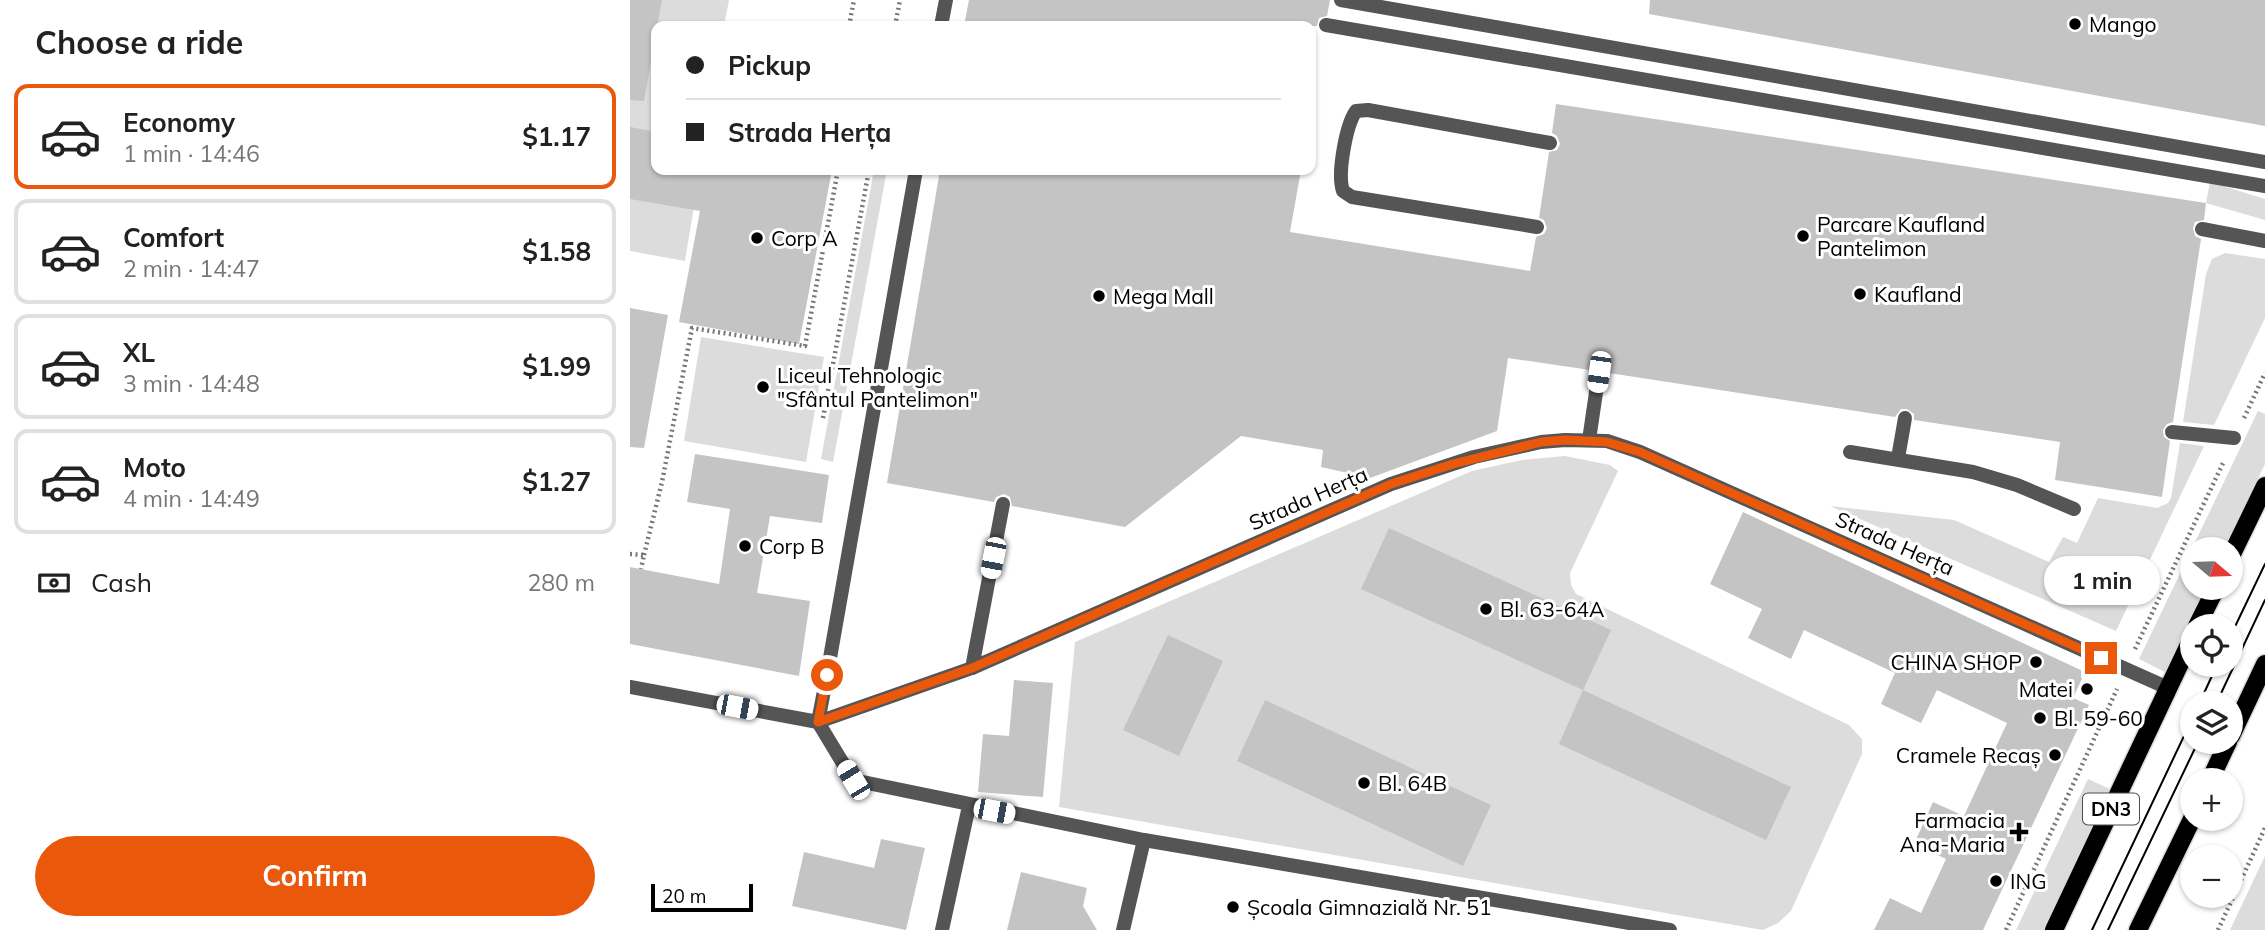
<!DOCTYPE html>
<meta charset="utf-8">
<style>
:root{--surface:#fff;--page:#f6f6f6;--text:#222;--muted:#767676;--line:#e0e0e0;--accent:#ea580c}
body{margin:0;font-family:Mulish,sans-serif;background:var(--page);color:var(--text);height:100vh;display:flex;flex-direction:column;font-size:26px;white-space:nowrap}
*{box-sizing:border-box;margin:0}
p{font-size:23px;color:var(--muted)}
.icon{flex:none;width:38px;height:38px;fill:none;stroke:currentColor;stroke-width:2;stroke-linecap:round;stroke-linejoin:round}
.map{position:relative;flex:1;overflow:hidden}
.side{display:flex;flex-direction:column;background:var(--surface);width:630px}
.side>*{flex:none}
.guide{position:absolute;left:21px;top:21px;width:665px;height:154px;border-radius:14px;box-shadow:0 2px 5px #0004;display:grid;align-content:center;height:154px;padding:0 35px;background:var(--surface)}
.needle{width:46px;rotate:109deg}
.buttons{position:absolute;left:1550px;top:537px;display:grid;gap:14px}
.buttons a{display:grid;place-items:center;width:63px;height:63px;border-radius:50%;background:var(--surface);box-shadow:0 2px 5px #0004;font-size:35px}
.scale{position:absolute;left:21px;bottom:18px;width:102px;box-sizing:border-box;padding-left:7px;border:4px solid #000;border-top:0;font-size:19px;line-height:24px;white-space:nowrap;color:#000;-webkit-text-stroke:5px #fff;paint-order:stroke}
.end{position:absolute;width:32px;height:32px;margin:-16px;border:9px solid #ea580c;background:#fff;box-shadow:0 0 0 4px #fff}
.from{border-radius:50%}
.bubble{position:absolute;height:49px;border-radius:24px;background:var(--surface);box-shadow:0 2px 5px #0004;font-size:23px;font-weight:700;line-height:49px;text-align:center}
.car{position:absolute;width:21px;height:42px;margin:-21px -10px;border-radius:9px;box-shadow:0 0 5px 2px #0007;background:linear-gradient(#fff 24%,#345 0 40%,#fff 0 76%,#345 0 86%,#fff 0)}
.guide b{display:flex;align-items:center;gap:24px;height:66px;font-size:26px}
.guide b+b{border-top:2px solid var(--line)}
.guide i{width:18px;height:18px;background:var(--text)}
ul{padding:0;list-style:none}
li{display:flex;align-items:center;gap:21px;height:105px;margin:0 14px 10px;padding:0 21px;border:4px solid var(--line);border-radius:14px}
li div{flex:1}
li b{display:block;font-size:26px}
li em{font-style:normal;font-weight:700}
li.active{border-color:var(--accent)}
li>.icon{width:63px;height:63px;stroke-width:1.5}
h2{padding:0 35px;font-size:32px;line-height:84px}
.pay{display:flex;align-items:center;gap:18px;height:77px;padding:0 35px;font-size:26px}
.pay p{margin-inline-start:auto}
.primary-button{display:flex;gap:14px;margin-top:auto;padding:14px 35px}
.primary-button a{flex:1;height:80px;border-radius:42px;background:var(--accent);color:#fff;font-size:28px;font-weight:700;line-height:80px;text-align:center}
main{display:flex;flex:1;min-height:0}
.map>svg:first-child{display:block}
.green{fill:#dcdcdc}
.building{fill:#c4c4c4}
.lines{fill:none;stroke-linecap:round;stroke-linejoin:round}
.primary-casing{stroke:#dbdbdb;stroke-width:21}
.path{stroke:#777;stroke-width:4.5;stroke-dasharray:2 3.5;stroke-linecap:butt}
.lane{stroke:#555;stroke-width:14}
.street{stroke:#555;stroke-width:14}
.primary{stroke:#000;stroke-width:18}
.tram{stroke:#000;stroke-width:2}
.route{stroke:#ea580c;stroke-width:9}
.poi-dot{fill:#000;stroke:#fff;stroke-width:2.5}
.labels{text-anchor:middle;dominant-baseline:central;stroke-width:6;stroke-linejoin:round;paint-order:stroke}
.shield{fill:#fff;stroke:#4c4c4c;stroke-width:2}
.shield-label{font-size:19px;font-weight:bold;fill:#000}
.poi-label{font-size:21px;fill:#000;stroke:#fff;text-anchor:start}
.street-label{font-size:21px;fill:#000;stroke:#fff}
</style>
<main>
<section class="side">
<h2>Choose a ride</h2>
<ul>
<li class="active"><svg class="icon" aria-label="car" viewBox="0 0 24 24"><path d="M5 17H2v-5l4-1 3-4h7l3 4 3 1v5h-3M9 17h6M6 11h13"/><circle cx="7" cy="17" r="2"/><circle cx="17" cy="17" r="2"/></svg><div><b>Economy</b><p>1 min · 14:46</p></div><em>$1.17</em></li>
<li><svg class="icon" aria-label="car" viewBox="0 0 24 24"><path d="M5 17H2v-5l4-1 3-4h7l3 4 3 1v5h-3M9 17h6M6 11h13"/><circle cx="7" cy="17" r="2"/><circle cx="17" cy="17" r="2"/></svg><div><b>Comfort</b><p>2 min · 14:47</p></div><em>$1.58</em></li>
<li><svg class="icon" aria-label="car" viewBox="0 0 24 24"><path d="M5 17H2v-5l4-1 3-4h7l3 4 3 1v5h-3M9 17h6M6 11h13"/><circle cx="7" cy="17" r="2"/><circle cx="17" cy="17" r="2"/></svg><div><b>XL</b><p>3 min · 14:48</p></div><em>$1.99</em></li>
<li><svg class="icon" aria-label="car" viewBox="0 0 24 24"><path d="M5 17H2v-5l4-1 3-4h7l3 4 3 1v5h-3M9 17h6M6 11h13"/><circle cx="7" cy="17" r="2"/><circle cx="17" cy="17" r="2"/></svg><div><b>Moto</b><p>4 min · 14:49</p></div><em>$1.27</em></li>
</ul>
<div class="pay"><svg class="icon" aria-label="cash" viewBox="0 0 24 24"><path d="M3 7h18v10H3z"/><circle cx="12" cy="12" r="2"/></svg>Cash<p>280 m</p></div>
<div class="primary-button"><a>Confirm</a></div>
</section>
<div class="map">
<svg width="1635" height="930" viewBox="0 0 1635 930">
<rect width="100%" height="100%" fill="#fff"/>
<!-- green -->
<g class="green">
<path d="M0,0h99l-5,26h-68v144h44l-15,91 -55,-10z"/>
<path d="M244,170h13l-54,292 -12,-3z"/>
<path d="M1580,182l55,17v21l-59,-17z"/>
<path d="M1595,253l40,6v59l-51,107 -31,-3 23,-148 6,-15z"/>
<path d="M71,337l123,20 -18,105 -122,-21z"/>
<path d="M1628,411l7,3v50l-41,85 -31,1v38h12l-40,84 -26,-13z"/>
<path d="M1550,443l24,3 -88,185 -286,-125 124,14 95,42 14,-25 14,6 21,-45 59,10 11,-5 3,-5z"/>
<path d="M935,456l45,9 8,6 -48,102 1,12 5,9 273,131 13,14v15l-71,157 -13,12 -15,7 -704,-123 16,-165 397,-171 50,-11z"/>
<path d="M1458,779l22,10 -66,141h-28z"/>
<path d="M1635,856v74h-35z"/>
</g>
<!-- building -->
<g class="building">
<path d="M0,0h32l-18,101 -14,-1z"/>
<path d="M339,0h361l-3,16 -8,2 -2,8h-353z"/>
<path d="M1020,0h615v126l-616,-112z"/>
<path d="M926,104l650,99 -2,17 -9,2 -2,6 2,8 6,3 -28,183 -6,2 -4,6 1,7 6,4 -8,56 -107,-17 5,-38 -146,-22v-6l-7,-5h-6l-6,8 -286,-44 -4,-8 -5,-3 -8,4 -2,4 -82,-12 -11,73 -127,47 -49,-11 2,-17 -82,-14 -116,91 -113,-21 -2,-9 -6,-3 -8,3 -2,5 -107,-19 53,-313h361l-11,62 240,39 6,-34 8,-3 3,-6 -3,-8 -5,-2 10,-66 8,-2 3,-6 -3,-8 -5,-3z"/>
<path d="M0,127l26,5v38h176l-33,174 -120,-22 21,-111 -70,-12z"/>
<path d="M0,308l38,7 -24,133 -14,-1z"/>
<path d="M65,454l134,21 -7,48 -52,-7 -13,77 53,8 -11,75 -169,-32v-77l89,17 11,-75 -43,-7z"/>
<path d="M1113,512l342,160 -12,26 16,7 -106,225h-109l16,-32 31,15 25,-54 -32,-15 19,-42 31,14 43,-93 -70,-33 -16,33 -40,-19 14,-31 -91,-43 -13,29 -43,-21 14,-29 -52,-25z"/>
<path d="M759,528l222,102 -28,60 -222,-101z"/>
<path d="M538,635l55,26 -44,95 -56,-26z"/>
<path d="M384,680l39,3 -10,114 -65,-5 5,-58 26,2z"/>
<path d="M953,690l208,97 -25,53 -207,-96z"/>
<path d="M635,700l226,105 -28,61 -226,-105z"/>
<path d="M251,839l44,9 -19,82 -114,-24 12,-54 70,16z"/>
<path d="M391,872l66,16 -4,18 14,24h-90z"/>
</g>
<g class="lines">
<!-- primary casing -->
<g class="primary-casing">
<g id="primary">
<path d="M1601,556l34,-70"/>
<path d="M1567,626l19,-38"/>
<path d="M1601,736l34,-72"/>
<path d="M1580,780l18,-38"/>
<path d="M1424,930l139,-294"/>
<path d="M1508,930l55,-113"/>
</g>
</g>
<!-- path -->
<g class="path">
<path d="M219,26l5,-26"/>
<path d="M265,26l5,-26"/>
<path d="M193,418l46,-248"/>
<path d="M1614,418l21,-45"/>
<path d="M0,554l14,1 -3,14"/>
<path d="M14,555l18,-73 30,-154 113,18 33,-176"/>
<path d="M1505,649l89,-188"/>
<path d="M1376,930l111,-241"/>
<path d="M1588,930l47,-102"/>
</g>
<!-- lane -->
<g class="lane">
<path d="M711,0l924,162"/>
<path d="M696,25l939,161"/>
<path d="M907,227l-185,-30 -9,-6c-6,-17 3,-66 13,-80l12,-1 182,33"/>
<path d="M959,440l10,-68"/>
<path d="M1220,452l123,20 44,13 57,24"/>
<path d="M1268,458l7,-40"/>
<path d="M342,668l31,-164"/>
<path d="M197,675l-9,47 35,58 291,60 526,90"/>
<path d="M312,930l27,-124"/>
<path d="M493,930l21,-90"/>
</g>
<!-- street -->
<g class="street">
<path d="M311,26l5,-26"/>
<path d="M1572,229l63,12"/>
<path d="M1542,432l62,6"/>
<path d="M197,675l89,-505"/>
<path d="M0,687l188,35 154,-54 419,-184 83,-27 67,-15 24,-2 42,1 33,11 528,236"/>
</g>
<!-- primary -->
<use href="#primary" class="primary"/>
<!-- tram -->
<g class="tram">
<path d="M1601,635l34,-71"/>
<path d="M1569,704l18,-39"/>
<path d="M1586,704l49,-104"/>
<path d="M1462,930l101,-213"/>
<path d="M1478,930l90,-188"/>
</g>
</g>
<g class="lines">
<!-- route -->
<path class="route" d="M197,675l-9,47 154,-54 419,-184 62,-20 88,-22 24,-2 42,2 33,10 461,206"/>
</g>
<!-- markers -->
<g class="poi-dot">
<circle cx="1445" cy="24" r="7"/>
<circle cx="1173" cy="236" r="7"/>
<circle cx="127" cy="238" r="7"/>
<circle cx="1230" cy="294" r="7"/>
<circle cx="469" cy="296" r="7"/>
<circle cx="133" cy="387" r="7"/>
<circle cx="115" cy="546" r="7"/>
<circle cx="856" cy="609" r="7"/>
<circle cx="1406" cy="662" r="7"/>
<circle cx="1457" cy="689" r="7"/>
<circle cx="1410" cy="718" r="7"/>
<circle cx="1425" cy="755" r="7"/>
<circle cx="734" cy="783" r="7"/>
<path d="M1385.5 821.5h7v7h7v7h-7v7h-7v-7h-7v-7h7z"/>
<circle cx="1366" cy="881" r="7"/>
<circle cx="603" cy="907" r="7"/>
</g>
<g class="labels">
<!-- shield labels -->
<rect class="shield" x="1453" y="793.5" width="56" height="31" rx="5"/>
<g class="shield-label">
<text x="1481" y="809">DN3</text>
</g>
<!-- poi labels -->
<g class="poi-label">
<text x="1459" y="24">Mango</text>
<text x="1187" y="224">Parcare Kaufland<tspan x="1187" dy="24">Pantelimon</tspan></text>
<text x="141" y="238">Corp A</text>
<text x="1244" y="294">Kaufland</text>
<text x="483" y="296">Mega Mall</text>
<text x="147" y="375">Liceul Tehnologic<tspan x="147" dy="24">"Sfântul Pantelimon"</tspan></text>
<text x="129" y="546">Corp B</text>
<text x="870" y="609">Bl. 63-64A</text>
<text x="1392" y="662" text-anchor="end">CHINA SHOP</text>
<text x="1443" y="689" text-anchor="end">Matei</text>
<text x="1424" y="718">Bl. 59-60</text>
<text x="1411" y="755" text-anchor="end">Cramele Recaș</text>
<text x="748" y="783">Bl. 64B</text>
<text x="1375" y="820" text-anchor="end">Farmacia<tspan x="1375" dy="24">Ana-Maria</tspan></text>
<text x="1380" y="881">ING</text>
<text x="617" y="907">Școala Gimnazială Nr. 51</text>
</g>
<!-- street labels -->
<g class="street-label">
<text transform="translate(678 498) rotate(-24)">Strada Herța</text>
<text transform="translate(1265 543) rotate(24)">Strada Herța</text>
</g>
</g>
</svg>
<div class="buttons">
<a><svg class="needle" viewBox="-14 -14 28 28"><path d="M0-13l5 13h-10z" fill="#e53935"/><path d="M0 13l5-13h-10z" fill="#767676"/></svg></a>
<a><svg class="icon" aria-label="locate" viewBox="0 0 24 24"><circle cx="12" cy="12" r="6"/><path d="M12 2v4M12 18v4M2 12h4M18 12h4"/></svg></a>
<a><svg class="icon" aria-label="layers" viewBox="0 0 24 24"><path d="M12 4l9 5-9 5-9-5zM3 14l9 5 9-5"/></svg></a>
<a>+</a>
<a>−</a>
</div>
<div class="scale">20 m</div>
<i class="end from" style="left:197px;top:675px"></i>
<i class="end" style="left:1471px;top:658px"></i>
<div class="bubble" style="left:1414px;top:556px;width:116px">1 min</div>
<i class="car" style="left:969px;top:372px;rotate:188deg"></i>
<i class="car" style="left:363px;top:558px;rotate:191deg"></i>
<i class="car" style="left:107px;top:707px;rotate:101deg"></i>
<i class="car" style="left:223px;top:780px;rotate:329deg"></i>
<i class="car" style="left:364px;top:811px;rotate:101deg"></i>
<div class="guide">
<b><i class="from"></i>Pickup</b>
<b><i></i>Strada Herța</b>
</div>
</div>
</main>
